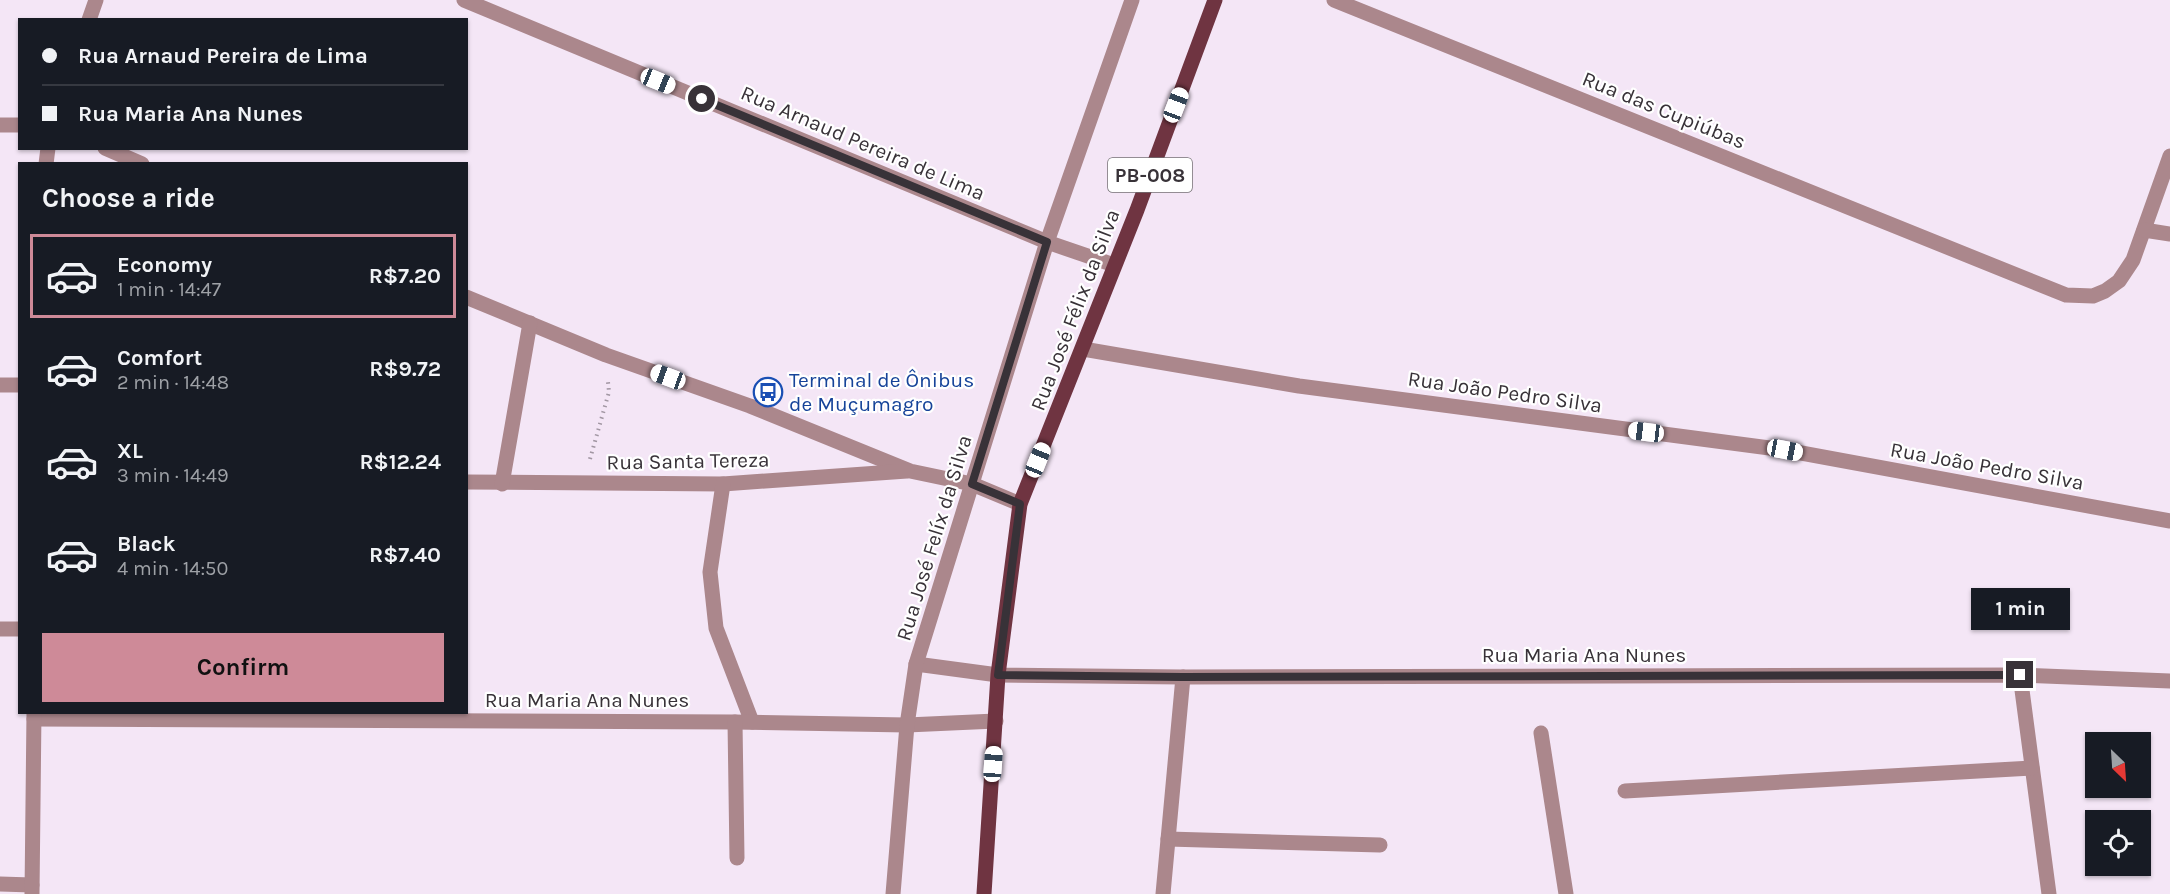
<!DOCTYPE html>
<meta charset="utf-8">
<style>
:root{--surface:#171b24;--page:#242831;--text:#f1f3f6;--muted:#9ea1a6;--line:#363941;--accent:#ce8a98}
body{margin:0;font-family:Karla,sans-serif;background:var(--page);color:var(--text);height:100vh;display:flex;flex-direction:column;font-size:22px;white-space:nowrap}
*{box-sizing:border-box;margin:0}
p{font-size:20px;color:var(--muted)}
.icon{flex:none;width:33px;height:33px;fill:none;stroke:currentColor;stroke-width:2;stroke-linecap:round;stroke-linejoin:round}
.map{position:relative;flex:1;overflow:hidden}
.details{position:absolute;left:18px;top:162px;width:450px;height:552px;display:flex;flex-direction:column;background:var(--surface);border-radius:0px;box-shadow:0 2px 4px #0004}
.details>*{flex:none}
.top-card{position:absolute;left:18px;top:18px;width:450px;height:132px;border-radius:0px;box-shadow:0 2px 4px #0004;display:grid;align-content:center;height:132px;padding:0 24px;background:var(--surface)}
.needle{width:39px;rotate:155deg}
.tools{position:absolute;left:2085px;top:732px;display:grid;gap:12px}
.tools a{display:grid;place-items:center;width:66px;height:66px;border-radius:0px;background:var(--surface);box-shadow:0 2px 4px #0004;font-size:30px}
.end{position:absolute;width:27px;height:27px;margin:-14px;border:8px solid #383238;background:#fff;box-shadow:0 0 0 3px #fff}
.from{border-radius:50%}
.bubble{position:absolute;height:42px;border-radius:0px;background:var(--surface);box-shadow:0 2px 4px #0004;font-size:20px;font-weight:700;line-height:42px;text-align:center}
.car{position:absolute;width:18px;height:36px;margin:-18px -9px;border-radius:8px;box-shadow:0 0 4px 2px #0007;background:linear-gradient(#fff 24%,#345 0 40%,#fff 0 76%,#345 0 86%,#fff 0)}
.top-card b{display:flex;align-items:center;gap:21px;height:57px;font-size:22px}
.top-card b+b{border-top:2px solid var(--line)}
.top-card i{width:15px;height:15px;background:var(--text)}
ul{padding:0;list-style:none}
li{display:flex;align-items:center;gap:18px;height:84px;margin:0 12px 9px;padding:0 12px;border:3px solid transparent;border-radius:0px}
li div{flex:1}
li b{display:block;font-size:22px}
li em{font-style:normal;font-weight:700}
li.active{border-color:var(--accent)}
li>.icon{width:54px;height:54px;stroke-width:1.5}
h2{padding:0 24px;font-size:27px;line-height:72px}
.cta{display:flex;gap:12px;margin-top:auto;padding:12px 24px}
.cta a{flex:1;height:69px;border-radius:0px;background:var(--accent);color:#111;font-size:24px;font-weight:700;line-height:69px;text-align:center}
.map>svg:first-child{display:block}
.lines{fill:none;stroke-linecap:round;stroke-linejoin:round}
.path{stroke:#a196a2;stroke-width:4;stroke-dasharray:1.5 4.5;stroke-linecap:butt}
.minor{stroke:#ab878c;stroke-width:15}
.major{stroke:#6f3441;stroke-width:15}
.route{stroke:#383238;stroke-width:8}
.labels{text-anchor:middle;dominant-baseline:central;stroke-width:4.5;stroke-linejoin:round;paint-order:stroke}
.shield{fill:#fff;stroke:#747074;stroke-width:1.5}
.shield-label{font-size:20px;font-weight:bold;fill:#383238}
.street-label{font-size:21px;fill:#383238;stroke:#fff}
.transit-label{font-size:21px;fill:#164399;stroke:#fff;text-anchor:start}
</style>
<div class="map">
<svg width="2170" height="894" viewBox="0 0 2170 894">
<rect width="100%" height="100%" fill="#f4e6f6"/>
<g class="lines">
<!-- path -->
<path class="path" d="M590,459l19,-67 -1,-10"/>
<!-- minor -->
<g class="minor">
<path d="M464,0l583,242 67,23"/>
<path d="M1334,0l732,295 27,1 12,-5 14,-10 14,-21 37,-104"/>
<path d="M89,20l7,-20"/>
<path d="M0,125h20"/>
<path d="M105,148l37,16"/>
<path d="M46,164l2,-16"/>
<path d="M2144,230l26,4"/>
<path d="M466,297l140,58 144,51 160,65 62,13 48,20"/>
<path d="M1083,349l216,37 486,64 385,71"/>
<path d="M0,385h20"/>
<path d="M466,482l257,2 184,-13"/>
<path d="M502,484l28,-161"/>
<path d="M723,484l-13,88 6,56 36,94"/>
<path d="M0,629h20"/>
<path d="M916,664l82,11 185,2 837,-2 150,6"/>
<path d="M2020,675l29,219"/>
<path d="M34,719l701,3 172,3 89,-4"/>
<path d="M735,722l2,136"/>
<path d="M1541,733l25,161"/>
<path d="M1625,791l407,-23"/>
<path d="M1168,839l212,6"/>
<path d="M0,884l32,1"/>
<path d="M32,894l2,-182"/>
<path d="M893,894l14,-169 9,-61 131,-422 85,-242"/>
<path d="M1163,894l20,-217"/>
</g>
<!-- major -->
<path class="major" d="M984,894l14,-219 22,-171 117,-294 78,-210"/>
</g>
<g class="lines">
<!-- route -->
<path class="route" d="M702,99l345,143 -75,242 48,20 -22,171 185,2 837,-2"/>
</g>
<!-- icons -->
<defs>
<g id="bus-ring" transform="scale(1.5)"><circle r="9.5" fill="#fff" stroke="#1a4fb4" stroke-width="1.5"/><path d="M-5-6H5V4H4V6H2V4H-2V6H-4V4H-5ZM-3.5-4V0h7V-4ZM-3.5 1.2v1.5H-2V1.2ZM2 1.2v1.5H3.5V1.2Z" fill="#1a4fb4"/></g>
</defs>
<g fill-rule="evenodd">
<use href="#bus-ring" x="768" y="392"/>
</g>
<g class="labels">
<!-- shield labels -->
<rect class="shield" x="1108" y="158" width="84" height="34" rx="4.5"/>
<g class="shield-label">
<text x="1150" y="175">PB-008</text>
</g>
<!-- street labels -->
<g class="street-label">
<text transform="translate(1664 110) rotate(22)">Rua das Cupiúbas</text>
<text transform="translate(863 143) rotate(23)">Rua Arnaud Pereira de Lima</text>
<text transform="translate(1075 310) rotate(-69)">Rua José Félix da Silva</text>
<text transform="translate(1505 392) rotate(8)">Rua João Pedro Silva</text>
<text transform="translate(688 461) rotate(-1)">Rua Santa Tereza</text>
<text transform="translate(1987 466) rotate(10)">Rua João Pedro Silva</text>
<text transform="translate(934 538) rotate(-73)">Rua José Felíx da Silva</text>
<text x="1584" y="655">Rua Maria Ana Nunes</text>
<text x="587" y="700">Rua Maria Ana Nunes</text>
</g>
<!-- transit labels -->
<g class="transit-label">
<text x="789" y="380">Terminal de Ônibus<tspan x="789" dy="24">de Muçumagro</tspan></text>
</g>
</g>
</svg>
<div class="tools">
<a><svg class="needle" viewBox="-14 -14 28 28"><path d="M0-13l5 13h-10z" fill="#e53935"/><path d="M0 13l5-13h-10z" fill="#9ea1a6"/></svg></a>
<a><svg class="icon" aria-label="locate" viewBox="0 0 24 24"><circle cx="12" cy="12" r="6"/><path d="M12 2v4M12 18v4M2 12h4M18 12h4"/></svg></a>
</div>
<i class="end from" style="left:702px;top:99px"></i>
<i class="end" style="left:2020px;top:675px"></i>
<div class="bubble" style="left:1971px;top:588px;width:99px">1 min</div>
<i class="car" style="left:658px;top:81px;rotate:112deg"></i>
<i class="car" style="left:1176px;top:105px;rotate:21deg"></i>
<i class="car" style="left:668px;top:377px;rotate:290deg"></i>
<i class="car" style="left:1646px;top:432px;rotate:277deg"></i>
<i class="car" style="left:1785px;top:450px;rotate:101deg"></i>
<i class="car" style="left:1038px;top:460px;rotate:22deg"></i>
<i class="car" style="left:993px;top:764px;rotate:4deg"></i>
<div class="top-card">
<b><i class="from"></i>Rua Arnaud Pereira de Lima</b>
<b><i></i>Rua Maria Ana Nunes</b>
</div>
<section class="details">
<h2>Choose a ride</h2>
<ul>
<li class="active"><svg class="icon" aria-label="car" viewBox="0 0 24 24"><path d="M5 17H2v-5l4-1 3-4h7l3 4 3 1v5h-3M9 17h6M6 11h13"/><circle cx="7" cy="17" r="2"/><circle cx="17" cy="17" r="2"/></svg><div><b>Economy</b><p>1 min · 14:47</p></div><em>R$7.20</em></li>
<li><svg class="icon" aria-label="car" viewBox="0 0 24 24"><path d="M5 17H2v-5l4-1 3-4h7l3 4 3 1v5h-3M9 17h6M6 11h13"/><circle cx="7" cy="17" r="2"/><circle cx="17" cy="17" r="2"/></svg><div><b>Comfort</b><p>2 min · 14:48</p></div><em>R$9.72</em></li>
<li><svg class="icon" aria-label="car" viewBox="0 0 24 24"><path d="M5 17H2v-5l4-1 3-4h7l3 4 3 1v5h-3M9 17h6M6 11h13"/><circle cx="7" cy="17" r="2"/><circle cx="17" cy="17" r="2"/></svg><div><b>XL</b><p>3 min · 14:49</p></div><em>R$12.24</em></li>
<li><svg class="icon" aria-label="car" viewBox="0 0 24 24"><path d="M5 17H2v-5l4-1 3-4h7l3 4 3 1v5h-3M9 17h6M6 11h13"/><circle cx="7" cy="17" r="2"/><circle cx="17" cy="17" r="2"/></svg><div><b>Black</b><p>4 min · 14:50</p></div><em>R$7.40</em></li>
</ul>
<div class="cta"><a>Confirm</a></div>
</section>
</div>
